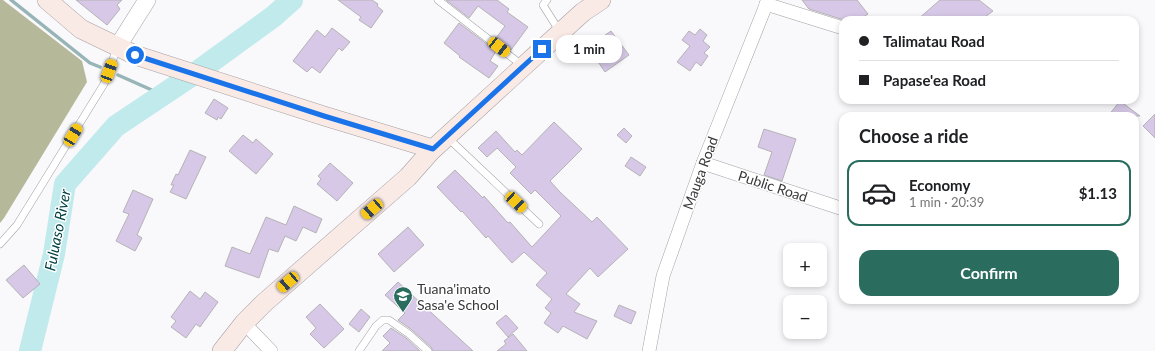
<!DOCTYPE html>
<meta charset="utf-8">
<style>
:root{--surface:#fff;--page:#f2f2f2;--text:#202124;--muted:#757577;--line:#e0e0e0;--accent:#2a6d5f}
body{margin:0;font-family:Lato,sans-serif;background:var(--page);color:var(--text);height:100vh;display:flex;flex-direction:column;font-size:15px;white-space:nowrap}
*{box-sizing:border-box;margin:0}
p{font-size:13px;color:var(--muted)}
.icon{flex:none;width:22px;height:22px;fill:none;stroke:currentColor;stroke-width:2;stroke-linecap:round;stroke-linejoin:round}
.map{position:relative;flex:1;overflow:hidden}
.drawer{position:absolute;left:839px;top:112px;width:300px;height:192px;display:flex;flex-direction:column;background:var(--surface);border-radius:12px;box-shadow:0 2px 6px #0003}
.drawer>*{flex:none}
.top-card{position:absolute;left:839px;top:16px;width:300px;height:88px;border-radius:12px;box-shadow:0 2px 6px #0003;display:grid;align-content:center;height:88px;padding:0 20px;background:var(--surface)}
.buttons{position:absolute;left:783px;top:243px;display:grid;gap:8px}
.buttons a{display:grid;place-items:center;width:44px;height:44px;border-radius:8px;background:var(--surface);box-shadow:0 2px 6px #0003;font-size:20px}
.end{position:absolute;width:18px;height:18px;margin:-9px;border:5px solid #1a73e8;background:#fff;box-shadow:0 0 0 2px #fff}
.from{border-radius:50%}
.bubble{position:absolute;height:28px;border-radius:12px;background:var(--surface);box-shadow:0 2px 6px #0003;font-size:13px;font-weight:700;line-height:28px;text-align:center}
.car{position:absolute;width:12px;height:24px;margin:-12px -6px;border-radius:5px;box-shadow:0 0 3px 1px #0007;background:linear-gradient(#f5c518 24%,#345 0 40%,#f5c518 0 76%,#345 0 86%,#f5c518 0)}
.top-card b{display:flex;align-items:center;gap:14px;height:38px;font-size:15px}
.top-card b+b{border-top:1px solid var(--line)}
.top-card i{width:10px;height:10px;background:var(--text)}
ul{padding:0;list-style:none}
li{display:flex;align-items:center;gap:12px;height:66px;margin:0 8px 6px;padding:0 12px;border:2px solid transparent;border-radius:12px}
li div{flex:1}
li b{display:block;font-size:15px}
li em{font-style:normal;font-weight:700}
li.selected{border-color:var(--accent)}
li>.icon{width:36px;height:36px;stroke-width:1.5}
h2{padding:0 20px;font-size:18px;line-height:48px}
.cta{display:flex;gap:8px;margin-top:auto;padding:8px 20px}
.cta a{flex:1;height:46px;border-radius:12px;background:var(--accent);color:#fff;font-size:16px;font-weight:700;line-height:46px;text-align:center}
.map>svg:first-child{display:block}
.forest{fill:#b5b899}
.lines{fill:none;stroke-linecap:round;stroke-linejoin:round}
.stream{stroke:#97b4b6;stroke-width:3.5}
.river{stroke:#c0eaeb;stroke-width:22}
.building{fill:#d6c8e6;stroke:#b5b3b6}
.service-casing{stroke:#a3a1a4;stroke-width:8}
.minor-casing{stroke:#a3a1a4;stroke-width:14}
.tertiary-casing{stroke:#a3a1a4;stroke-width:18}
.secondary-casing{stroke:#a3a1a4;stroke-width:20}
.service{stroke:#fff;stroke-width:7}
.minor{stroke:#fff;stroke-width:13}
.tertiary{stroke:#fff;stroke-width:17}
.secondary{stroke:#faeae6;stroke-width:19}
.route{stroke:#1a73e8;stroke-width:5}
.labels{text-anchor:middle;dominant-baseline:central;stroke-width:3;stroke-linejoin:round;paint-order:stroke}
.street-label{font-size:14px;fill:#383739;stroke:#fff}
.poi-label{font-size:14px;fill:#383739;stroke:#fff;text-anchor:start}
.water-label{font-size:15px;font-style:italic;fill:#004143;stroke:#fff}
</style>
<div class="map">
<svg width="1155" height="351" viewBox="0 0 1155 351">
<rect width="100%" height="100%" fill="#f9f8fb"/>
<!-- forest -->
<path class="forest" d="M0,0h3l79,61 5,21 -83,136 -4,5z"/>
<g class="lines">
<!-- stream -->
<g class="stream">
<path d="M11,0l79,63 10,4"/>
<path d="M118,75l45,20"/>
</g>
<!-- river -->
<path class="river" d="M30,351l24,-97 11,-70 51,-58 81,-54 77,-56 18,-16"/>
</g>
<!-- building -->
<g class="building">
<path d="M76,0h46l-5,5 3,4 -13,16z"/>
<path d="M338,0h34l6,4 -1,2 6,5 -12,17 -12,-8 2,-3z"/>
<path d="M446,0h51l12,9 -2,3 21,15 -17,23 -15,-12 9,-12 -27,-20 -9,12z"/>
<path d="M802,0h55l11,14 -9,6h-15l-35,-11z"/>
<path d="M940,0h39l14,11 -12,9h-64z"/>
<path d="M459,23l37,28 -6,10 8,5 -9,12 -30,-21 1,-1 -16,-13z"/>
<path d="M332,28l18,14 -8,9 -3,-3 -19,25 -8,-6 -5,5 -14,-11 24,-31 8,7z"/>
<path d="M700,29l7,6 -4,6 7,6 -6,6 4,3 -7,10 -5,-4 -6,9 -13,-9 13,-16 -8,-6 7,-9 6,4z"/>
<path d="M611,31l18,24 -24,17 -17,-25z"/>
<path d="M214,99l14,9 -7,11 -3,-2 -1,3 -12,-7z"/>
<path d="M1120,101l20,15h-32z"/>
<path d="M1155,114v24l-12,-12z"/>
<path d="M554,122l28,27 -32,32 10,11 32,30 5,-5 31,32 -30,28 -8,-9 -24,26 14,10 -6,8 23,9 -10,18 -24,-13 -5,7 -14,-10 7,-10 -6,-5 7,-9 -16,-14 11,-12 -23,-21 -12,11 -24,-27 -2,2 -24,-27 -1,1 -24,-25 18,-17 28,28 1,-2 24,27 2,-1 22,25 29,-31 -26,-26 -4,4 -21,-21 6,-6 -19,-19 -10,9 -9,-9 18,-17 19,21 2,-2 5,5z"/>
<path d="M624,128l8,8 -6,7 -9,-8z"/>
<path d="M764,129l32,10 -14,42 -18,-6 8,-23 -14,-5z"/>
<path d="M243,135l10,8 3,-4 17,15 -17,20 -27,-23z"/>
<path d="M190,150l16,7 -20,42 -16,-7 4,-7h-3l5,-11 2,1z"/>
<path d="M631,157l15,10 -6,9 -15,-10z"/>
<path d="M330,163l23,20 -16,18 -20,-17 4,-5 -3,-3z"/>
<path d="M133,190l20,9 -16,36 5,3 -7,13 -19,-10 13,-27 -6,-2z"/>
<path d="M294,206l28,13 -6,14 -13,-6 -7,14 -11,-5 -7,16 -9,-3 -10,29 -34,-12 7,-19 18,7 16,-37 20,8z"/>
<path d="M408,227l16,18 -30,27 -16,-18z"/>
<path d="M24,265l16,19 -17,14 -17,-18z"/>
<path d="M398,282l75,69h-40l-2,-4 -19,-17 -14,-10 7,-7 -20,-18z"/>
<path d="M190,291l10,8 5,-7 13,10 -18,25 -4,-3 -10,14 -15,-11 5,-6 -5,-4z"/>
<path d="M320,304l24,25 -20,19 -14,-14 6,-6 -10,-11z"/>
<path d="M619,305l17,7 -5,12 -17,-8z"/>
<path d="M361,309l9,8 -11,15 -10,-8z"/>
<path d="M506,315l12,13 -10,9 -12,-14z"/>
<path d="M391,328l15,10 14,13h-38l8,-8 -7,-7z"/>
<path d="M513,334l14,17h-30l9,-7 -2,-3z"/>
</g>
<g class="lines">
<!-- service casing -->
<g class="service-casing">
<g id="service">
<path d="M438,0l85,66"/>
<path d="M547,0l-4,5 17,27"/>
<path d="M447,137l92,87"/>
<path d="M0,244l17,-19 87,-141 13,-36"/>
<path d="M359,351l17,-25 7,-6h6l20,14 19,17"/>
</g>
</g>
<!-- minor casing -->
<g class="minor-casing">
<g id="minor">
<path d="M766,4l77,24"/>
<path d="M703,163l140,46"/>
<path d="M244,323l27,28"/>
<path d="M649,351l14,-75 40,-113 65,-163"/>
</g>
</g>
<!-- tertiary casing -->
<g class="tertiary-casing">
<path id="tertiary" d="M118,46l29,-46"/>
</g>
<!-- secondary casing -->
<g class="secondary-casing">
<g id="secondary">
<path d="M47,0l34,29 54,26 189,61 109,33"/>
<path d="M222,351l22,-28 20,-20 144,-126 23,-26 130,-119 22,-20 18,-12"/>
</g>
</g>
<!-- service -->
<use href="#service" class="service"/>
<!-- minor -->
<use href="#minor" class="minor"/>
<!-- tertiary -->
<use href="#tertiary" class="tertiary"/>
<!-- secondary -->
<use href="#secondary" class="secondary"/>
</g>
<g class="lines">
<!-- route -->
<path class="route" d="M135,55l189,61 109,33 109,-100"/>
</g>
<!-- icons -->
<defs>
<g id="school-pin" transform="scale(1)"><path d="M0 17L-7.5 6A9.5 9.5 0 1 1 7.5 6Z" fill="#2a6d5f" stroke="#fff"/><path d="M0-5L7-2L0 1L-7-2ZM-4 1L0 2.5L4 1V4Q0 6-4 4Z" fill="#fff"/></g>
</defs>
<g fill-rule="evenodd">
<use href="#school-pin" x="403" y="296"/>
</g>
<g class="labels">
<!-- street labels -->
<g class="street-label">
<text transform="translate(700 173) rotate(-70)">Mauga Road</text>
<text transform="translate(773 186) rotate(18)">Public Road</text>
</g>
<!-- poi labels -->
<g class="poi-label">
<text x="417" y="288">Tuana'imato<tspan x="417" dy="16">Sasa'e School</tspan></text>
</g>
<!-- water labels -->
<g class="water-label">
<text transform="translate(57 230) rotate(-79)">Fuluaso River</text>
</g>
</g>
</svg>
<div class="buttons">
<a>+</a>
<a>−</a>
</div>
<i class="end from" style="left:135px;top:55px"></i>
<i class="end" style="left:542px;top:49px"></i>
<div class="bubble" style="left:556px;top:35px;width:66px">1 min</div>
<i class="car" style="left:499px;top:47px;rotate:128deg"></i>
<i class="car" style="left:109px;top:71px;rotate:20deg"></i>
<i class="car" style="left:73px;top:135px;rotate:31deg"></i>
<i class="car" style="left:516px;top:202px;rotate:133deg"></i>
<i class="car" style="left:372px;top:209px;rotate:229deg"></i>
<i class="car" style="left:288px;top:282px;rotate:229deg"></i>
<div class="top-card">
<b><i class="from"></i>Talimatau Road</b>
<b><i></i>Papase'ea Road</b>
</div>
<section class="drawer">
<h2>Choose a ride</h2>
<ul>
<li class="selected"><svg class="icon" aria-label="car" viewBox="0 0 24 24"><path d="M5 17H2v-5l4-1 3-4h7l3 4 3 1v5h-3M9 17h6M6 11h13"/><circle cx="7" cy="17" r="2"/><circle cx="17" cy="17" r="2"/></svg><div><b>Economy</b><p>1 min · 20:39</p></div><em>$1.13</em></li>
</ul>
<div class="cta"><a>Confirm</a></div>
</section>
</div>
